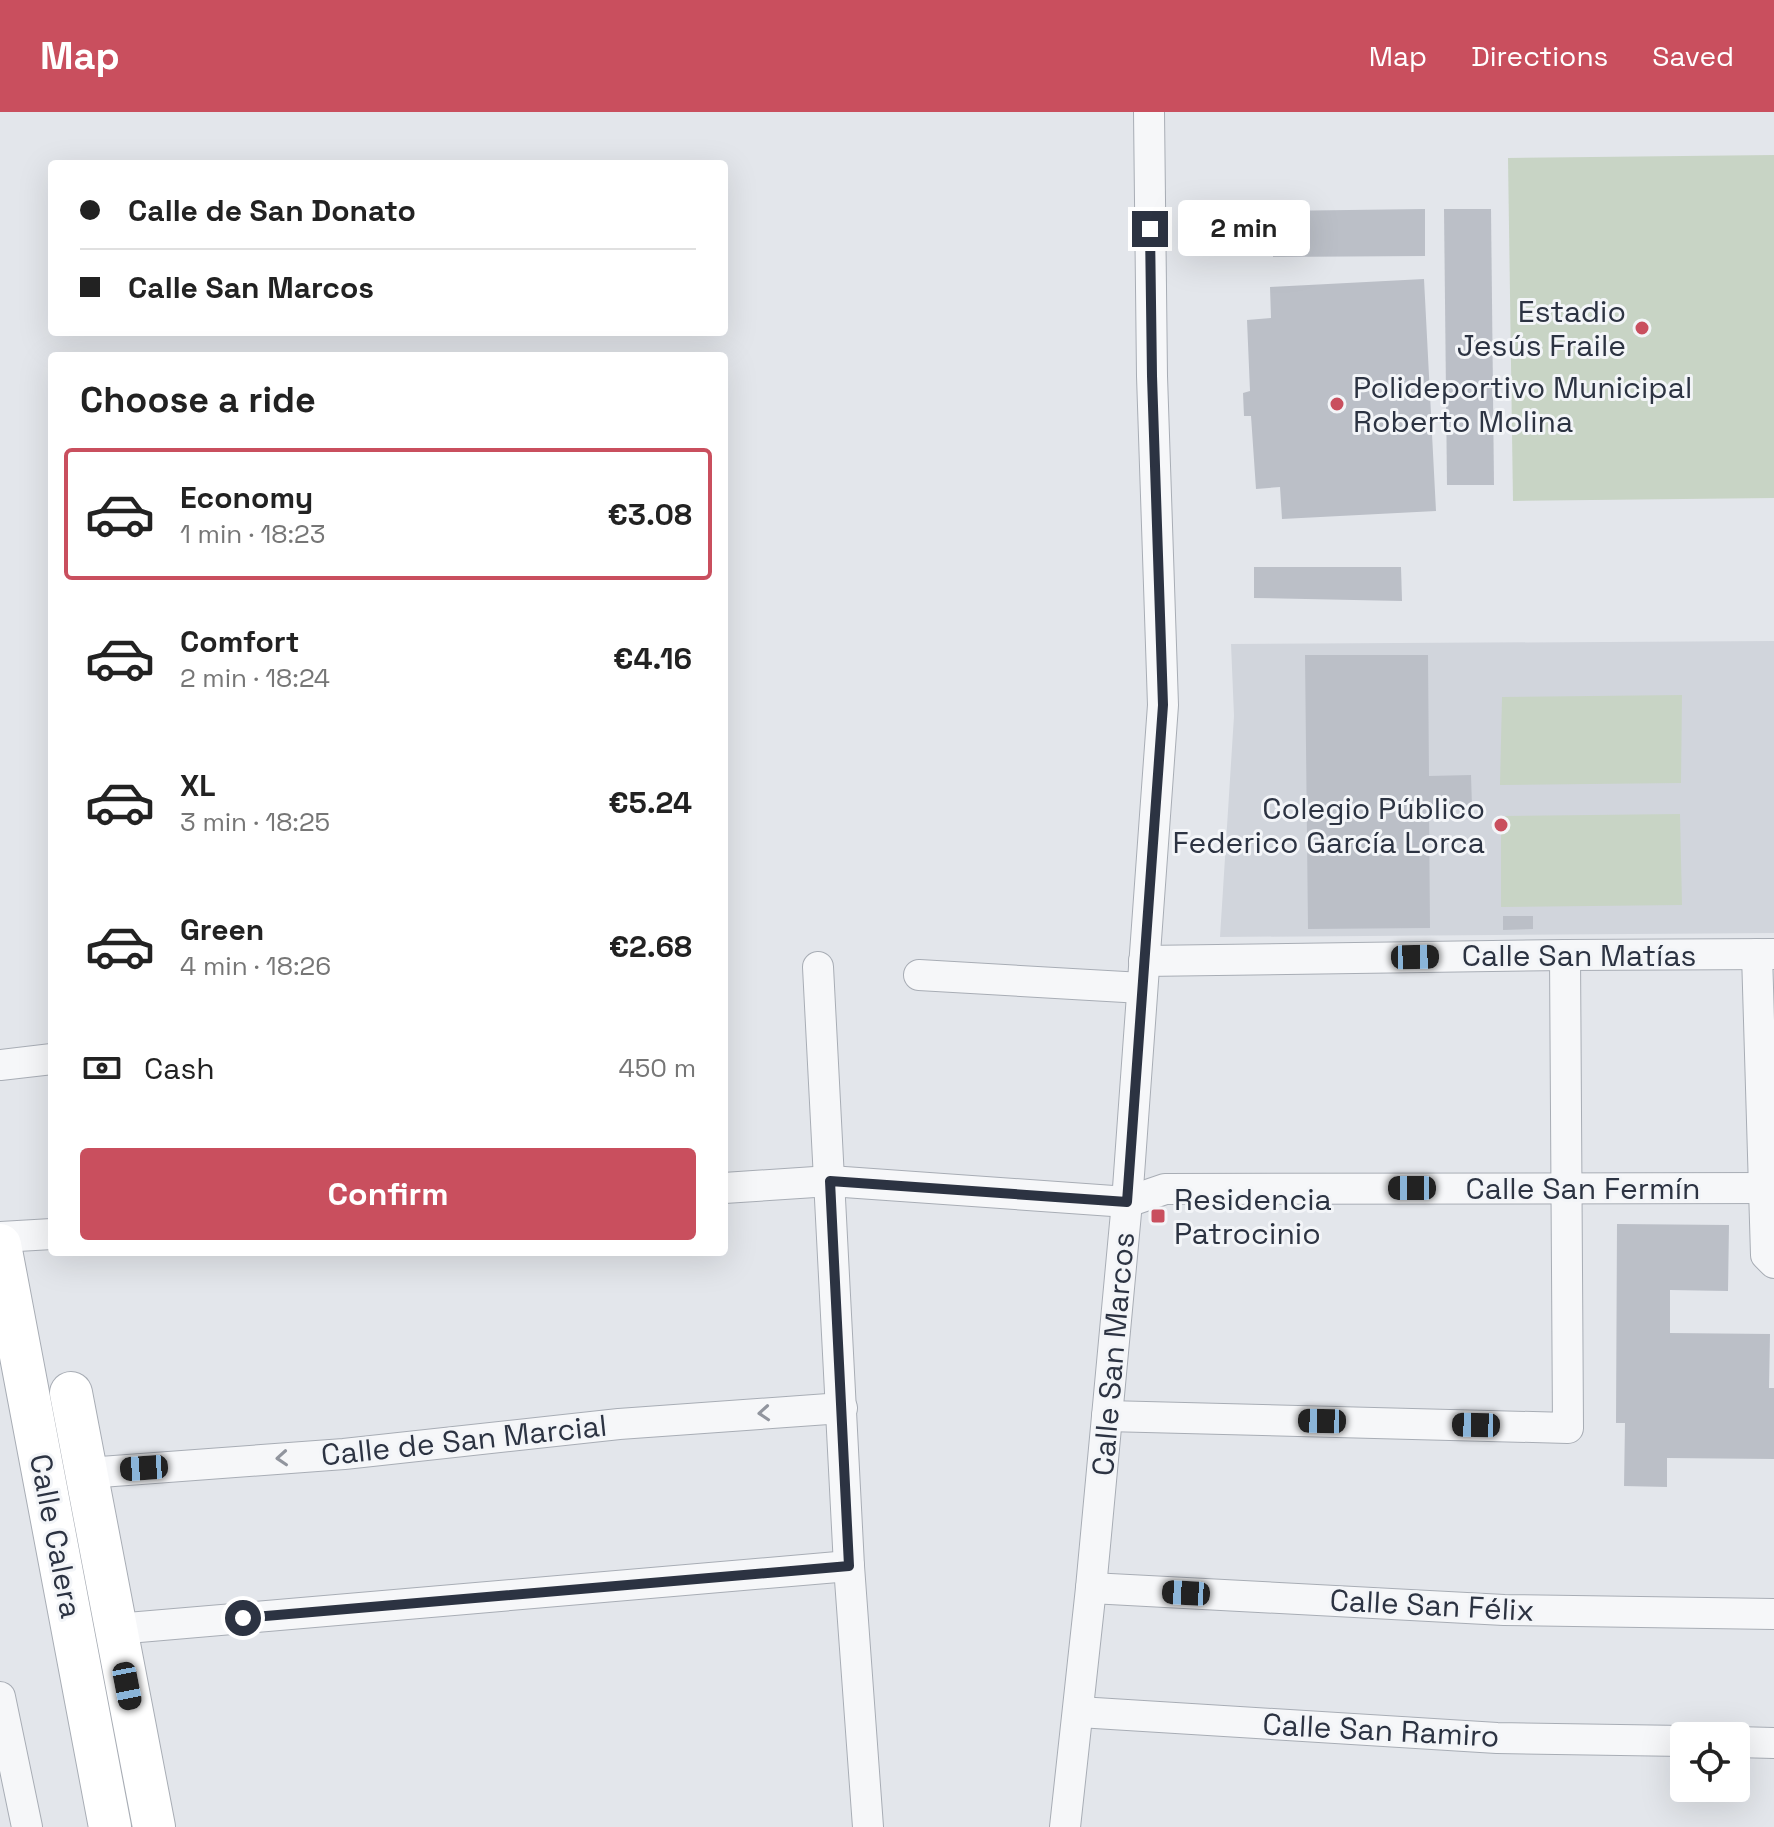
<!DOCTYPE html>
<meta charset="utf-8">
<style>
:root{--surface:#fff;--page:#f2f2f2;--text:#222;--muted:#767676;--line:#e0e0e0;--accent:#c94f5e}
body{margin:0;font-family:"Space Grotesk",sans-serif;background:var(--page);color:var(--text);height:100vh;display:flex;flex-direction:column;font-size:30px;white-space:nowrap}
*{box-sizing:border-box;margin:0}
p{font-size:26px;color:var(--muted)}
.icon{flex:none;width:44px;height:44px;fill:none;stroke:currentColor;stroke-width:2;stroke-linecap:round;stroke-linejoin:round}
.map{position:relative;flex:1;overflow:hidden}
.details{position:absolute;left:48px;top:240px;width:680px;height:904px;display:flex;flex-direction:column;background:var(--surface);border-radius:8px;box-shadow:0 8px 32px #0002}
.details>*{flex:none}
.top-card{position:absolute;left:48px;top:48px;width:680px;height:176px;border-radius:8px;box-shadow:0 8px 32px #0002;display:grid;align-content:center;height:176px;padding:0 32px;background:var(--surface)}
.controls{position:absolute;left:1670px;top:1610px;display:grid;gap:16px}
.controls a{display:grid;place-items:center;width:80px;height:80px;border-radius:8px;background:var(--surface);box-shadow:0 8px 32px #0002;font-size:40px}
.end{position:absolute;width:36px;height:36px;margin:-18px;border:10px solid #2c3342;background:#fff;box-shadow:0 0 0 4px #fff}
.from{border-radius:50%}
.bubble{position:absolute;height:56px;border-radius:8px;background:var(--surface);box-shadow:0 8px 32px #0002;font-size:26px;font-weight:700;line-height:56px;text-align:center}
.car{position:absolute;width:24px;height:48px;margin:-24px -12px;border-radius:10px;box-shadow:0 0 6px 2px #0007;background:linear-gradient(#222 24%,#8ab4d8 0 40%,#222 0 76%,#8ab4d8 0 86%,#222 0)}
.top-card b{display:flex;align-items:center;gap:28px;height:76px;font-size:30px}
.top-card b+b{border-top:2px solid var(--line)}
.top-card i{width:20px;height:20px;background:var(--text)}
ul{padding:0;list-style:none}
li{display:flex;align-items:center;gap:24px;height:132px;margin:0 16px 12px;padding:0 16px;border:4px solid transparent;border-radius:8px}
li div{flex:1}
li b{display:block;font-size:30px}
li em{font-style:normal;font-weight:700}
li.on{border-color:var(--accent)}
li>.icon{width:72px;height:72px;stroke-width:1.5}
h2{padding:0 32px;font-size:36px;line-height:96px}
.pay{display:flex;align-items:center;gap:20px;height:88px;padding:0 32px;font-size:30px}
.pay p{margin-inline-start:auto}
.action{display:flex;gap:16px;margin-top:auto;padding:16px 32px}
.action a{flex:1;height:92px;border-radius:8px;background:var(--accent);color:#fff;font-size:32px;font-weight:700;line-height:92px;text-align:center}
header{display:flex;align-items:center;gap:48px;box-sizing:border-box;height:112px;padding:0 40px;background:var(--accent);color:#fff}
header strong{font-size:38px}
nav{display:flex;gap:44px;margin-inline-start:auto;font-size:28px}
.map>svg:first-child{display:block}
.built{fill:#d1d5dc}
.green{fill:#c8d4c5}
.building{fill:#bbbfc7}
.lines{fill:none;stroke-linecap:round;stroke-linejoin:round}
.street-casing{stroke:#a8adb5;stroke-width:32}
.secondary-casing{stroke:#a8adb5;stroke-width:44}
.street{stroke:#f6f7f9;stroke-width:30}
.secondary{stroke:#fff;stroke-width:42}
.oneway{stroke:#91959e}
.route{stroke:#2c3342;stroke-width:10}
.poi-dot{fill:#c94f5e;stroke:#f3f5f8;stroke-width:3}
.labels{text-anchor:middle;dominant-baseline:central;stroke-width:6;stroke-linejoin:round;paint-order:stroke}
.poi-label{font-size:30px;fill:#2c3342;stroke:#f3f5f8;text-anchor:end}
.street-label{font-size:30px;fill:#2c3342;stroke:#f3f5f8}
</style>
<header>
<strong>Map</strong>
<nav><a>Map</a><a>Directions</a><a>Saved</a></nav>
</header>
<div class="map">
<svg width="1774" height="1715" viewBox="0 0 1774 1715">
<rect width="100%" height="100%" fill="#e3e6eb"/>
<!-- built -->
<path class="built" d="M1774,529v292l-554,4 14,-221 -3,-72z"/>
<!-- green -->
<g class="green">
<path d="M1774,43v343l-261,3 -5,-343z"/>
<path d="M1682,583l-1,88 -181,2 2,-88z"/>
<path d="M1680,702l2,91 -181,2v-91z"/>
</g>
<!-- building -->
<g class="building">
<path d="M1425,97v47l-152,1v-46z"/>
<path d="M1444,97h47l3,276h-47z"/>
<path d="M1424,167l12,232 -154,8 -2,-32 -24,2 -5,-73h-7l-1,-23 7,-2 -3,-71 24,-2 -1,-31z"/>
<path d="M1254,455h147l1,34 -148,-3z"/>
<path d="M1305,543h123l1,121 42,-1 1,32h-43l1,121 -122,1z"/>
<path d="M1503,804h30v13l-30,1z"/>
<path d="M1617,1112l112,1 -1,66 -58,-1v43l100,1 -1,54h5v71l-107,-1v29l-43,-1 1,-63h-9z"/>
</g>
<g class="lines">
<!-- street casing -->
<g class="street-casing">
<g id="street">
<path d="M1757,842l9,301 8,8"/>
<path d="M1144,849l421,-6 209,-1"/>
<path d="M818,855l31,599 19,261"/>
<path d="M919,863l223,13"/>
<path d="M0,953l52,-6"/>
<path d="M724,1076l106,-7 297,21 38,-13 609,-1"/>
<path d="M0,1125l52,-3"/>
<path d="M1107,1304l461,12 -3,-473"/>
<path d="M87,1361l257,-19 275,-30 223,-16"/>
<path d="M1091,1476l413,22 270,4"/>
<path d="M116,1517l733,-63"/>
<path d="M0,1585l27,130"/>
<path d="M1079,1600l418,26 187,3"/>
<path d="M1736,1630l38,1"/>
<path d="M1065,1715l26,-239 36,-386 36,-497 -11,-329 -3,-264"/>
</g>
</g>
<!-- secondary casing -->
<g class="secondary-casing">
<g id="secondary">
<path d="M0,1133l110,582"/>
<path d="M71,1281l83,434"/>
</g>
</g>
<!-- street -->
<use href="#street" class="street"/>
<!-- secondary -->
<use href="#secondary" class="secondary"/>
</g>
<!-- one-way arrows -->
<defs><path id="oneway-chevron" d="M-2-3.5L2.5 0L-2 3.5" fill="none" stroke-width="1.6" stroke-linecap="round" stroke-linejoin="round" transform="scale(2)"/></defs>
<g class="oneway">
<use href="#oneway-chevron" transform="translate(764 1301) rotate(176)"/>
<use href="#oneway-chevron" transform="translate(282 1346) rotate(176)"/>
</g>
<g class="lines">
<!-- route -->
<path class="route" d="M243,1506l606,-52 -19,-385 297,21 36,-497 -11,-329 -2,-147"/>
</g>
<!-- markers -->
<g class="poi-dot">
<circle cx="1642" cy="216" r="8"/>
<circle cx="1337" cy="292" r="8"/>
<circle cx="1501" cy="713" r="8"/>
<rect x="1150" y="1096" width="16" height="16" rx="4"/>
</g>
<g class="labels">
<!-- poi labels -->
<g class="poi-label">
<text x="1626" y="199">Estadio<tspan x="1626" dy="34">Jesús Fraile</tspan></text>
<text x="1353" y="275" text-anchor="start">Polideportivo Municipal<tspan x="1353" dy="34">Roberto Molina</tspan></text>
<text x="1485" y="696">Colegio Público<tspan x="1485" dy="34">Federico García Lorca</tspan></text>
<text x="1174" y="1087" text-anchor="start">Residencia<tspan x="1174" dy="34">Patrocinio</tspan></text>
</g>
<!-- street labels -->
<g class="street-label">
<text x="1579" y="843">Calle San Matías</text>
<text x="1583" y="1076">Calle San Fermín</text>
<text transform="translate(1113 1242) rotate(-85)">Calle San Marcos</text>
<text transform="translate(464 1328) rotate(-6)">Calle de San Marcial</text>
<text transform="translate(56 1424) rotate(79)">Calle Calera</text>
<text transform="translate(1432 1493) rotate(3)">Calle San Félix</text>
<text transform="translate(1381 1618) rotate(3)">Calle San Ramiro</text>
</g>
</g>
</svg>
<div class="controls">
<a><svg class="icon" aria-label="locate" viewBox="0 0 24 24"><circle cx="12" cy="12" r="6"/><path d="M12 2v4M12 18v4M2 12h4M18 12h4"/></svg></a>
</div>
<i class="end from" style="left:243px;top:1506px"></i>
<i class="end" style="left:1150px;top:117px"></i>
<div class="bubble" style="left:1178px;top:88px;width:132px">2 min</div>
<i class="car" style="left:1415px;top:845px;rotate:89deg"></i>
<i class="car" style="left:1412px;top:1076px;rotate:270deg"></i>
<i class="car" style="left:1322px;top:1309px;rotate:271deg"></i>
<i class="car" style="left:1476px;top:1313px;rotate:271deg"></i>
<i class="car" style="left:144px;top:1356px;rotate:266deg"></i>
<i class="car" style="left:1186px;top:1481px;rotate:273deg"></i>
<i class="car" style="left:127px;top:1574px;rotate:169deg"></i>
<div class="top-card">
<b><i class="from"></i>Calle de San Donato</b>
<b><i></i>Calle San Marcos</b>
</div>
<section class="details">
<h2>Choose a ride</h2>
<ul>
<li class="on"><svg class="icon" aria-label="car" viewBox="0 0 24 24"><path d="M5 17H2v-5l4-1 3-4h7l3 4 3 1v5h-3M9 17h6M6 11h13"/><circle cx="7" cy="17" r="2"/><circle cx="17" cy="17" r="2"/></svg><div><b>Economy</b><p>1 min · 18:23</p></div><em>€3.08</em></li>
<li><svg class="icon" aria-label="car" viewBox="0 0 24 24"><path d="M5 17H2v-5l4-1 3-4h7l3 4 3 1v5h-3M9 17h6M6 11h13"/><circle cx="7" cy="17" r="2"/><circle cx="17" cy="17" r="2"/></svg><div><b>Comfort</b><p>2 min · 18:24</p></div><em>€4.16</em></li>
<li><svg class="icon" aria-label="car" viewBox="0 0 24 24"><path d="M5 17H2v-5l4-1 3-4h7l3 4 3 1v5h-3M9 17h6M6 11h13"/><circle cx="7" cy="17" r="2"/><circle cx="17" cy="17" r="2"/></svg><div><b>XL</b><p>3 min · 18:25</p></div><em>€5.24</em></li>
<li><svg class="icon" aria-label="car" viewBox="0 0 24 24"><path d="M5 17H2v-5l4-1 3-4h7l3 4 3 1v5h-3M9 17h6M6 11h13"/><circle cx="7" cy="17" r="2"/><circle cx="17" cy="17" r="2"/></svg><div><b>Green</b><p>4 min · 18:26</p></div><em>€2.68</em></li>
</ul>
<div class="pay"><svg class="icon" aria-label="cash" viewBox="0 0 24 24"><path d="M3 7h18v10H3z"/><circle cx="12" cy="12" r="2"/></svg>Cash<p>450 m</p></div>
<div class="action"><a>Confirm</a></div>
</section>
</div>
